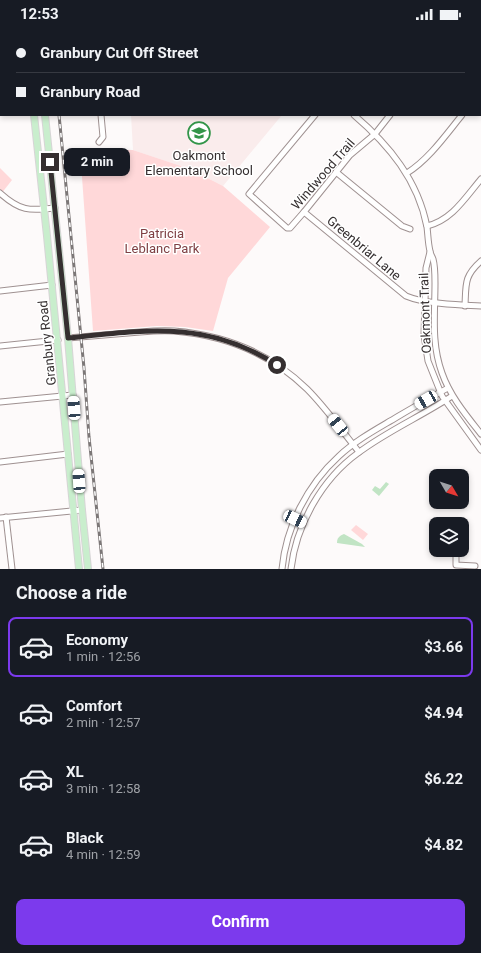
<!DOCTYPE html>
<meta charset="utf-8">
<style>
:root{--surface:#171b24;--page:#20242c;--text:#f1f3f6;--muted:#9ea1a6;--line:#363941;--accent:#7c3aed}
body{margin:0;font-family:Roboto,sans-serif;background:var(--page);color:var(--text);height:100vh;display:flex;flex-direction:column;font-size:15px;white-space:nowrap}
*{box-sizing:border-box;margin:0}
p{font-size:13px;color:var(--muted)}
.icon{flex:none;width:22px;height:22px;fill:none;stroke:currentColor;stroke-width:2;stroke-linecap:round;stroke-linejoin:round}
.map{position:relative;height:541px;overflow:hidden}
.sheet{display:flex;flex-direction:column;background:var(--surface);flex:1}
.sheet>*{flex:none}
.banner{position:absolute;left:0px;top:0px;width:481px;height:88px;box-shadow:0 2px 6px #0003;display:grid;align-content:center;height:88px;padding:0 16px;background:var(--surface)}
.needle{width:26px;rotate:129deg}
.buttons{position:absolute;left:429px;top:441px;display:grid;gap:8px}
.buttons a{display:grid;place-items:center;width:40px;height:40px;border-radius:8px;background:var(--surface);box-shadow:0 2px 6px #0003;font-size:20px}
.end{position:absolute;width:18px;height:18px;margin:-9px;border:5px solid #352f30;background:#fff;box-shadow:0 0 0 2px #fff}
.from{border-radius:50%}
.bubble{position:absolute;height:28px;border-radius:8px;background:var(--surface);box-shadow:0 2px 6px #0003;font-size:13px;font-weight:700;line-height:28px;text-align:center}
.car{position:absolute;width:12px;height:24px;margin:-12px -6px;border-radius:5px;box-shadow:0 0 3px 1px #0007;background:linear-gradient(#fff 24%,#345 0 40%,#fff 0 76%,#345 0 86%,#fff 0)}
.banner b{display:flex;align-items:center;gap:14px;height:38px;font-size:15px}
.banner b+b{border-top:1px solid var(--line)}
.banner i{width:10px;height:10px;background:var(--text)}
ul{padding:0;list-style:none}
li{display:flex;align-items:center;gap:12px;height:60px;margin:0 8px 6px;padding:0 8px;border:2px solid transparent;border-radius:8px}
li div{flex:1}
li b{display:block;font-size:15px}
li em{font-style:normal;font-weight:700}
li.current{border-color:var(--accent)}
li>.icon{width:36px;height:36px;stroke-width:1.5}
h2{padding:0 16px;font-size:18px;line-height:48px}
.primary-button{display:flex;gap:8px;margin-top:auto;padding:8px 16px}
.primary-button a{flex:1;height:46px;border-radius:8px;background:var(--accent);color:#fff;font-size:16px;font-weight:700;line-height:46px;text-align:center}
.status{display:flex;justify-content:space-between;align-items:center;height:28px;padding:0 20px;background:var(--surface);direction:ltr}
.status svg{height:11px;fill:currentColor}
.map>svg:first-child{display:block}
.built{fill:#faecec}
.green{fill:#ffd8d9}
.water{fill:#c1e4c4}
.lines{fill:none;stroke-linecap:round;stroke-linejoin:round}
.minor-casing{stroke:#9f9191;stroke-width:7}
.major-casing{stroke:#d7d5d6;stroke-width:8}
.minor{stroke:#fff;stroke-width:5}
.major{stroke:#c9eecd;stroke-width:6}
.rail-casing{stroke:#7c7777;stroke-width:3}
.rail{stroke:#fff;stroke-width:1.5;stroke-dasharray:4.5;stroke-linecap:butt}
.route{stroke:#352f30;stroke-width:5}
.labels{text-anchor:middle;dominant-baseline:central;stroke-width:3;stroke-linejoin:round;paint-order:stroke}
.poi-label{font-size:13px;fill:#352f30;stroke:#fff}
.street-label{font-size:13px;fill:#352f30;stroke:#fff}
.park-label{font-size:13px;fill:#7f4044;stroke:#fff}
</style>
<div class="status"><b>12:53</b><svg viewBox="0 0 49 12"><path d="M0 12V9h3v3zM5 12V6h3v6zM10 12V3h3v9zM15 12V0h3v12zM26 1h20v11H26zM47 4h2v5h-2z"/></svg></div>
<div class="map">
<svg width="481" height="541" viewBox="0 0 481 541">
<rect width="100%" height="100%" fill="#fdfafa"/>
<!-- built -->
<path class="built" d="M131,87h151l-59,71 -33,-17 -57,-19z"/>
<!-- green -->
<g class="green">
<path d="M80,121l53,1 57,19 33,17 47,41 -42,51 -15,53 -28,-4 -28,-1 -64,5z"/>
<path d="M0,140l12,12 -11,14 -1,-1z"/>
<path d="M356,497l12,9 -5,6 -12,-10z"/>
</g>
<!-- water -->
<g class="water">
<path d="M386,454l3,2 -10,12 -7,-6 3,-4 5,3z"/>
<path d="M344,506l18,10 3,3 -28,-4c0,-5 2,-7 7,-9z"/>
</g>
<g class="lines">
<!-- minor casing -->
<g class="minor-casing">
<g id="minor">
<path d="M93,0v1"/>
<path d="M151,0v1"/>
<path d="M261,0v1"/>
<path d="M306,0l2,1"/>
<path d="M208,1l2,-1"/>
<path d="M317,1l1,-1"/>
<path d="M388,1l1,-1"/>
<path d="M461,1l1,-1"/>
<path d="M480,66l1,-2"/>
<path d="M315,87l-66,79 38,34h3l14,-16 46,-57 25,-21 15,-19"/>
<path d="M354,87c35,30 64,65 73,112 1,8 1,16 3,24 0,3 2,5 3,8 2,7 2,17 2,24 0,31 -4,60 7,90 8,23 24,42 39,61"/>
<path d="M99,114l4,-5 -2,-22"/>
<path d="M336,144l66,54 8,3"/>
<path d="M407,145c22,-14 38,-37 55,-58"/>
<path d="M0,165c20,18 29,18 55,15"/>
<path d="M304,184l102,84c19,8 53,9 75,10"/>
<path d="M427,198c25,-6 38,-28 54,-47"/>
<path d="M430,224l-4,16 -2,67 4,26 14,35 39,54"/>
<path d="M0,263l52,-6"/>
<path d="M465,278c1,-22 -1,-30 16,-45"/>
<path d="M68,310c24,-2 48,-4 72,-6 11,-1 22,-2 34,-1 50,4 96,22 133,58 19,19 35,42 52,63"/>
<path d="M0,318l58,-6"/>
<path d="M0,374l73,-7"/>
<path d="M0,434l68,-8"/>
<path d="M6,489l6,52"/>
<path d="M0,490l82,-8"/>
<path d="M456,522v15l19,1"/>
<path d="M282,541c4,-42 25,-84 57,-113 17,-16 38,-27 58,-39 17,-10 34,-20 51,-29"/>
<path d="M291,541c5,-44 31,-90 67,-116 29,-22 64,-37 94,-57"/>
</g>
</g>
<!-- major casing -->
<g class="major-casing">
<g id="major">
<path d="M10,0v1"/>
<path d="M22,0l1,1"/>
<path d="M34,87l13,121 32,333"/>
<path d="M45,87l23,223 14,172 6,59"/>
</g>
</g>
<!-- minor -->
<use href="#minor" class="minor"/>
<!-- major -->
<use href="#major" class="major"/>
<!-- rail casing -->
<g class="rail-casing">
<g id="rail">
<path d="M49,0v1"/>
<path d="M59,87l25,253 5,69 14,132"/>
</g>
</g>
<!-- rail -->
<use href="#rail" class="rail"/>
</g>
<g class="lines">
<!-- route -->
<path class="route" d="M50,134l18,176c78,-8 139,-18 209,27"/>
</g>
<!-- icons -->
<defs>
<g id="school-ring" transform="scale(1.15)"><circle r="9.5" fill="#fff" stroke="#339549" stroke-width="1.5"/><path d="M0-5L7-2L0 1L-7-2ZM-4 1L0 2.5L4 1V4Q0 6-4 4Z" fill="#339549"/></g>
</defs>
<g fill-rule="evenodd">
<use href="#school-ring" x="199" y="105"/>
</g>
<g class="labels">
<!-- poi labels -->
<g class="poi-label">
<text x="199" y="127">Oakmont<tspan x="199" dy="15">Elementary School</tspan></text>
</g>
<!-- street labels -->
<g class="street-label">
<text transform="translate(323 146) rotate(-49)">Windwood Trail</text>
<text transform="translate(364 220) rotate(40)">Greenbriar Lane</text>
<text transform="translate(425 285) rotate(-92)">Oakmont Trail</text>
<text transform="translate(47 315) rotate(-96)">Granbury Road</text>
</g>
<!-- park labels -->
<g class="park-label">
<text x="162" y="205">Patricia<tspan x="162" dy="15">Leblanc Park</tspan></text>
</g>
</g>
</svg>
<div class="buttons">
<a><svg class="needle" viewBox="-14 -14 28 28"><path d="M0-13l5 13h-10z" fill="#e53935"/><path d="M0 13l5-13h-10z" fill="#9ea1a6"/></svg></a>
<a><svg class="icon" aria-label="layers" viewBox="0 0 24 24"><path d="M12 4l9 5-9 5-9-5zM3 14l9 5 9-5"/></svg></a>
</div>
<i class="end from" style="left:277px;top:337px"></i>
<i class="end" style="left:50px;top:134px"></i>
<div class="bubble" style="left:64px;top:120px;width:66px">2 min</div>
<i class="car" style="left:426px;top:372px;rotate:240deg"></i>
<i class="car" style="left:74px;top:380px;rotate:356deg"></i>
<i class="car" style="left:338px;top:397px;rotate:321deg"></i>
<i class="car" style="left:79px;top:453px;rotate:356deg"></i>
<i class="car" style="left:295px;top:491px;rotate:115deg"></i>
<div class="banner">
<b><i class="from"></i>Granbury Cut Off Street</b>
<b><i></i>Granbury Road</b>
</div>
</div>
<section class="sheet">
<h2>Choose a ride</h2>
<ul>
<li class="current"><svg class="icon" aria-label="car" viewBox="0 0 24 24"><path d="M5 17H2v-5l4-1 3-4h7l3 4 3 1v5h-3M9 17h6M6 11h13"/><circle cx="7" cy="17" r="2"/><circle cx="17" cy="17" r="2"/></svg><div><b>Economy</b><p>1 min · 12:56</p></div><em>$3.66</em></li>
<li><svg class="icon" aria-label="car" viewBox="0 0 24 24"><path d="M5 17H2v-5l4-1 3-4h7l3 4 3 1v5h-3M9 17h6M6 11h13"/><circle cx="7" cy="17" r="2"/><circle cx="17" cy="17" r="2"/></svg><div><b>Comfort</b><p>2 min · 12:57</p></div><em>$4.94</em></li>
<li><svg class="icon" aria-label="car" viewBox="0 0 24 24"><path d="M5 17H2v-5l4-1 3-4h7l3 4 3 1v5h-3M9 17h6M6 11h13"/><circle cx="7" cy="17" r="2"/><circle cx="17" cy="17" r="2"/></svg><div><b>XL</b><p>3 min · 12:58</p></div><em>$6.22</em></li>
<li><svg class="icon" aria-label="car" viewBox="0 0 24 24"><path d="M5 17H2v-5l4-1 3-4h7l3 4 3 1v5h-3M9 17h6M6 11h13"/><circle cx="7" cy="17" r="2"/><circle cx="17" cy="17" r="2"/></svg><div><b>Black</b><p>4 min · 12:59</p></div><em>$4.82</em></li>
</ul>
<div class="primary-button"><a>Confirm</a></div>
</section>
